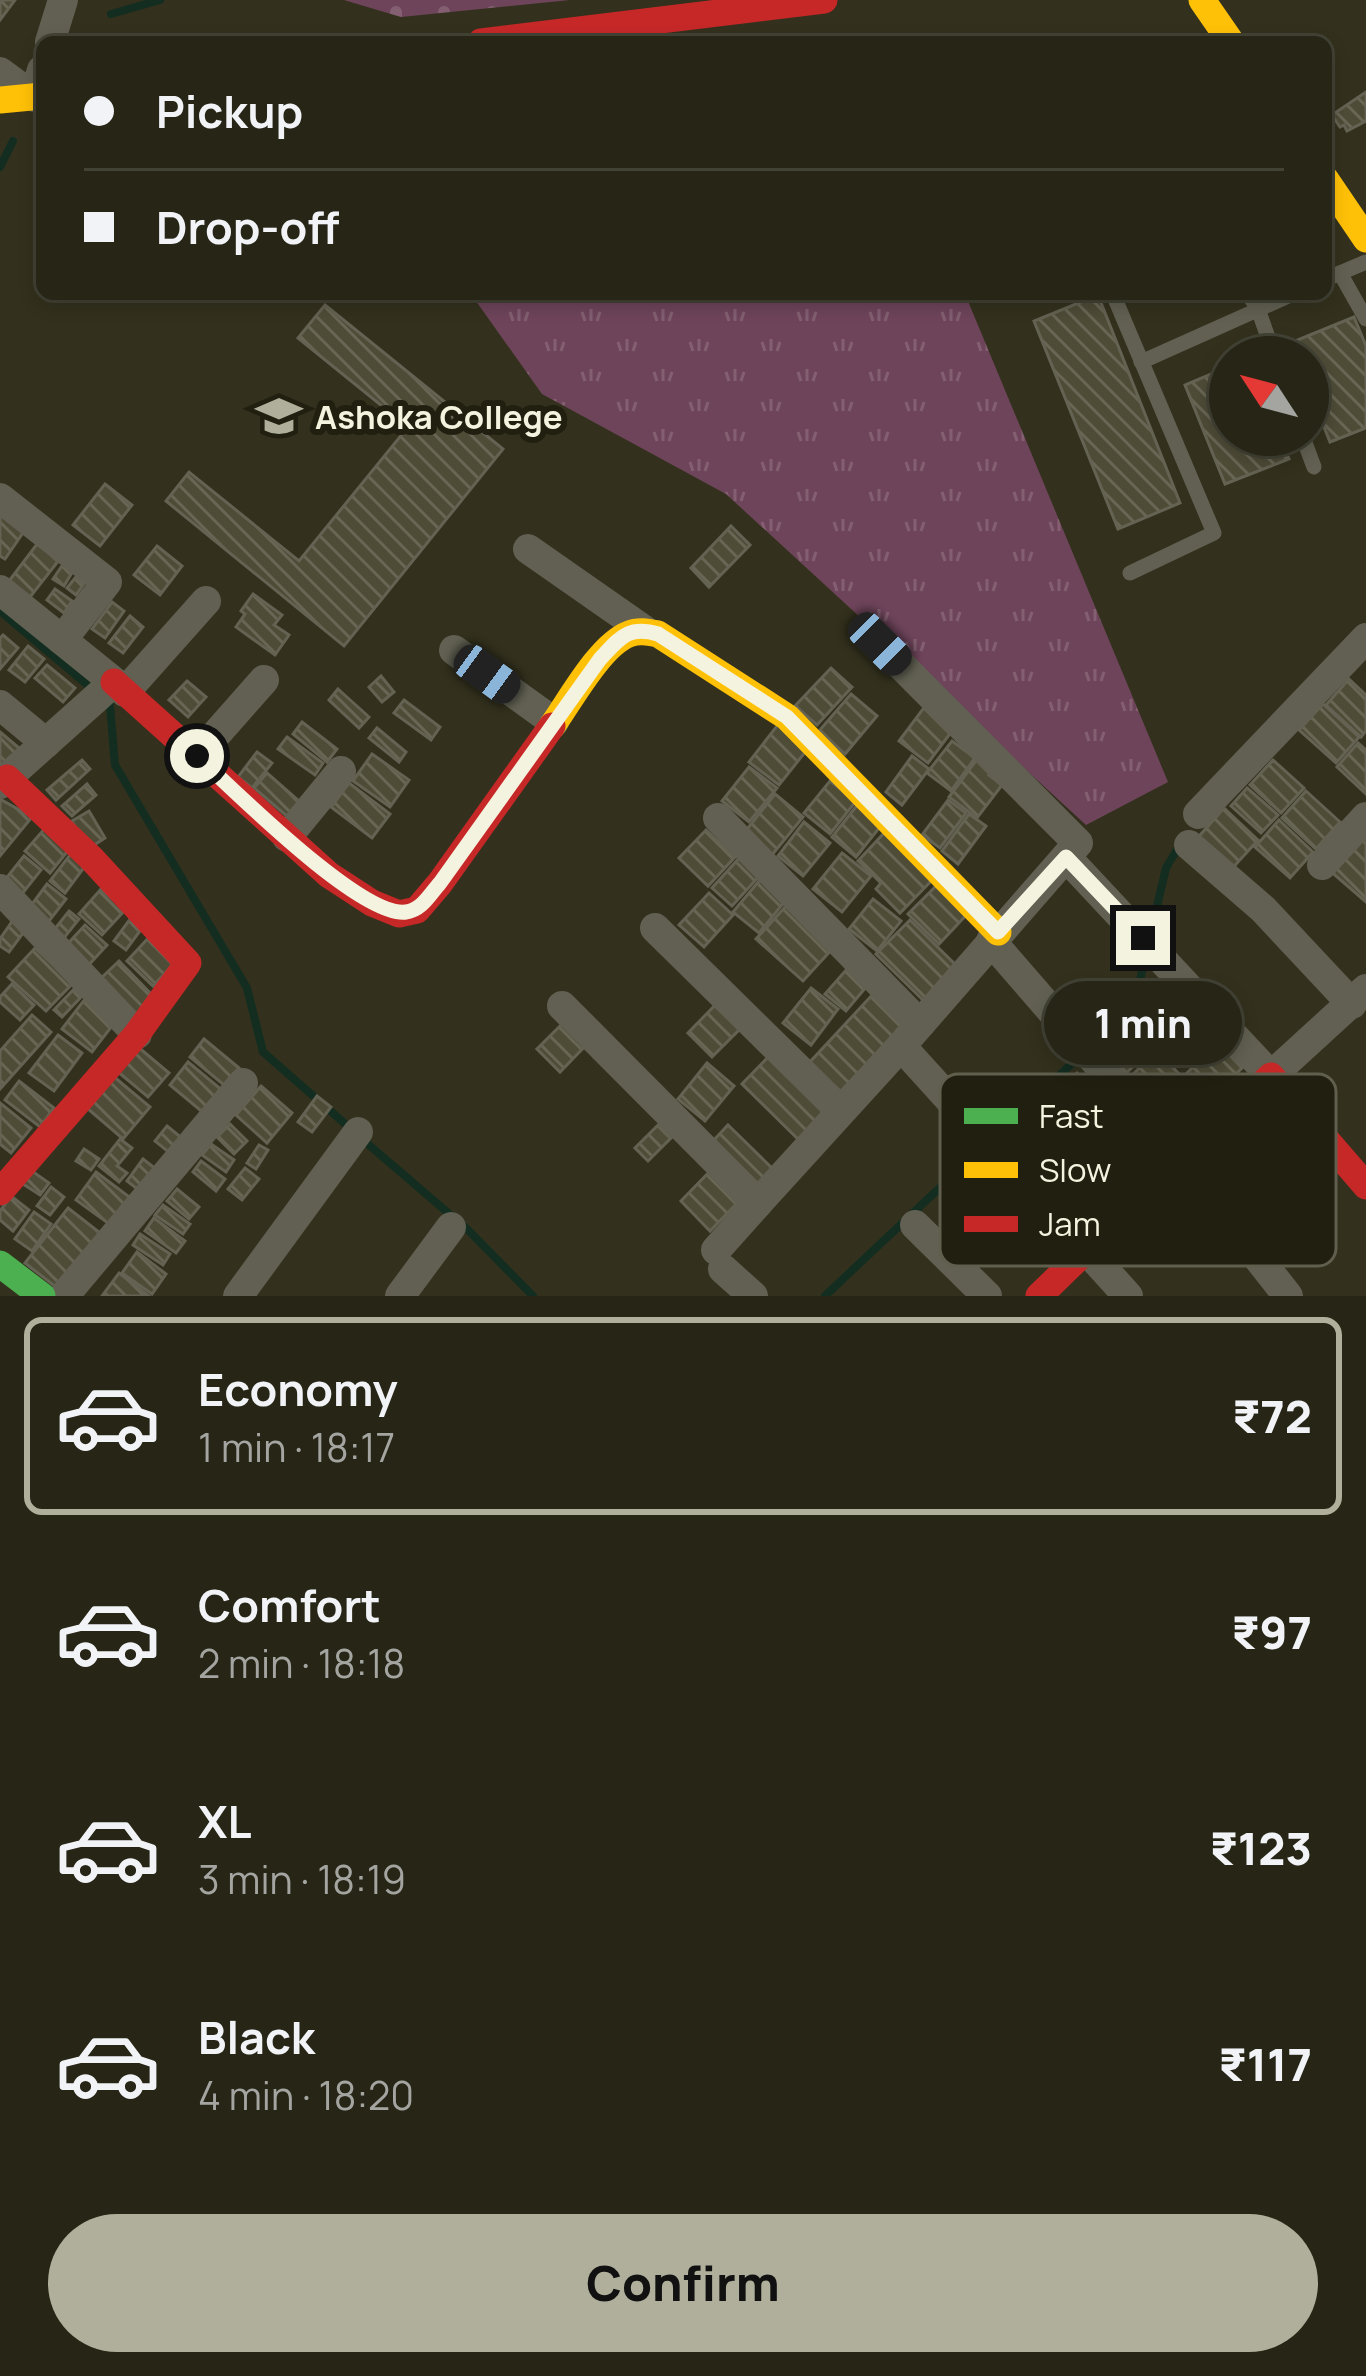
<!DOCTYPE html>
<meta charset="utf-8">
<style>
:root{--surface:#262516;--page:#323123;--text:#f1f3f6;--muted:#a4a5a1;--line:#424235;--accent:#b0af9b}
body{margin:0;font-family:Manrope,sans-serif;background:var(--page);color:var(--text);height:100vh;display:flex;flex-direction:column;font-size:45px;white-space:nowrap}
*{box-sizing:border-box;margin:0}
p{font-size:39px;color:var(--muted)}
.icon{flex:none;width:66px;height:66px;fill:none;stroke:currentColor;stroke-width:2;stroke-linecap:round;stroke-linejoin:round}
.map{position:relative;height:1296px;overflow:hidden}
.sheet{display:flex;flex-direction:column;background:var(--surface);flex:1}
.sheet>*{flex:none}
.hud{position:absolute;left:36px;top:36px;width:1296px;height:264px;border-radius:18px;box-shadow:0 6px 18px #0003,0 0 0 3px var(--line);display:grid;align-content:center;height:264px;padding:0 48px;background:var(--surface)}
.needle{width:78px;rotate:306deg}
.fabs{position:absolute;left:1209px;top:336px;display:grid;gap:24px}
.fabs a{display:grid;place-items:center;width:120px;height:120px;border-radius:50%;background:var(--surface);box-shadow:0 6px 18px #0003,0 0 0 3px var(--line);font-size:60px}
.end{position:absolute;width:54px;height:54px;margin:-27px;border:15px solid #f4f3df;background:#111;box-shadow:0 0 0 6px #111}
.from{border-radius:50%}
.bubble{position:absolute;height:84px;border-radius:42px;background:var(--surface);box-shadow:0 6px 18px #0003,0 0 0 3px var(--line);font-size:39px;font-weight:800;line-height:84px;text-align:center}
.car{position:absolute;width:36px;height:72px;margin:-36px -18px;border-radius:15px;box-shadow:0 0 9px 3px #0007;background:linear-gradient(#222 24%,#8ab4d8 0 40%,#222 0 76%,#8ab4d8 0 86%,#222 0)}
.hud b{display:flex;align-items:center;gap:42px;height:114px;font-size:45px}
.hud b+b{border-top:3px solid var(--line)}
.hud i{width:30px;height:30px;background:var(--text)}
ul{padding:21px 0 0;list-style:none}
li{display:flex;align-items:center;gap:36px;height:198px;margin:0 24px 18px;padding:0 24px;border:6px solid transparent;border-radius:18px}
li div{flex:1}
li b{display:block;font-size:45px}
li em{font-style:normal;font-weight:800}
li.selected{border-color:var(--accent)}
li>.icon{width:108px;height:108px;stroke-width:1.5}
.primary-button{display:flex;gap:24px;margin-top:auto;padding:24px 48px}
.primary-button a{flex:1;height:138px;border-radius:72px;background:var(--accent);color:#111;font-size:48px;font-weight:800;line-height:138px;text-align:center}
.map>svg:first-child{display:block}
.grass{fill:url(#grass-tufts)}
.cemetery{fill:url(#cemetery-stones)}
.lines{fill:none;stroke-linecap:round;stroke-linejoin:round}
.stream{stroke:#132d21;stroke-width:8}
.building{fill:url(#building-back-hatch);stroke:#646252;stroke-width:3}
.lane{stroke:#616052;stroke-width:15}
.street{stroke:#616052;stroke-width:30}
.fast{stroke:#4caf50;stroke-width:27}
.slow{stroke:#ffc107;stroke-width:27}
.jam{stroke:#c62828;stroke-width:27}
.route{stroke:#f4f3df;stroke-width:15}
.labels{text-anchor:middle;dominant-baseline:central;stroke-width:12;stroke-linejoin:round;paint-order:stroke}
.poi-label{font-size:33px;font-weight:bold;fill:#f4f3df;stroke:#201f10;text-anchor:start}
.key{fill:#201f10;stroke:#605f4e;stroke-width:3}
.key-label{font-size:33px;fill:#f4f3df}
</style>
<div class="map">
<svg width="1366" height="1296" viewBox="0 0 1366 1296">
<defs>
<pattern id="grass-tufts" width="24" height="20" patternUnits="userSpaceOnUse" patternTransform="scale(3)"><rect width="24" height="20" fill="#6e445a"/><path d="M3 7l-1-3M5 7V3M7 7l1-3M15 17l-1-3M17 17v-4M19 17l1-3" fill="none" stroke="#835f71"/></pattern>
<pattern id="cemetery-stones" width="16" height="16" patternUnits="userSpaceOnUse" patternTransform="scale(3)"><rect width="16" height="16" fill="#6e445a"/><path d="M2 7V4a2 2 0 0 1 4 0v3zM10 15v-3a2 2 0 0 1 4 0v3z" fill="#835f71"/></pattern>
<pattern id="building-back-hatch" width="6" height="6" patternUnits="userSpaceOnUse" patternTransform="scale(3)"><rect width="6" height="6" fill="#4e4c37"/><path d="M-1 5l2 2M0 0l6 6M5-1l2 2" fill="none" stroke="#686654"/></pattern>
</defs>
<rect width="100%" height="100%" fill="#33311d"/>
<!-- grass -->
<path class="grass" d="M471,294h494l203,488 -82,43 -360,-331 -184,-100z"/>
<!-- cemetery -->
<path class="cemetery" d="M344,0h226l-169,17z"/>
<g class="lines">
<!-- stream -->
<g class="stream">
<path d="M111,14l49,-14"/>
<path d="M0,167l13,-26"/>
<path d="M0,611l91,77"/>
<path d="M107,702l3,3 5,60 132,223 16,64 88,77"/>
<path d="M1150,936l16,-68 13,-22"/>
<path d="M1092,1044l48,-63 5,-25"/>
<path d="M996,1135l85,-80"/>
<path d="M362,1139l106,91 65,66"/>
<path d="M825,1296l160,-151"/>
</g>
</g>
<!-- building -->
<g class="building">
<path d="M0,0h15l-15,20z"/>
<path d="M1366,92v29l-19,10 -3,-6 -4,2 -8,-12z"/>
<path d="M1098,295l82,208 -62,26 -84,-208z"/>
<path d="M325,305l178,144 -159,197 -178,-145 23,-29 110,89 109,-134 -110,-89z"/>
<path d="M1354,317l12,29v82l-36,14 -22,-55v-30h-12l-6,-14z"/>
<path d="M1230,366v69h49l10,24 -64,25 -40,-99z"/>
<path d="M105,484l27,21 -32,41 -27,-21z"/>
<path d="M4,512l23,15 -22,32 -5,-3v-38z"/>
<path d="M731,526l19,19 -41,42 -18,-19z"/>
<path d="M37,544l22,16 -32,41 -21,-16z"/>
<path d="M157,546l25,20 -22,29 -26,-20z"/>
<path d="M66,560l10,6 -12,20 -11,-7z"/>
<path d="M76,577l8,7 -8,11 -9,-7z"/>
<path d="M55,589l17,12 -8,12 -17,-13z"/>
<path d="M253,594l29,21 -8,10 15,10 -14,20 -39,-28 9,-13 -4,-3z"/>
<path d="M112,602l12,9 -19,27 -13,-9z"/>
<path d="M130,616l13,11 -20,26 -14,-10z"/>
<path d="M3,635l15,13 -18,21v-31z"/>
<path d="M28,646l16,13 -19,23 -16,-12z"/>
<path d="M47,665l28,23 -12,14 -28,-24z"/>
<path d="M831,668l21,19 -35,38 -22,-19z"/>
<path d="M381,676l13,16 -12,10 -13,-15z"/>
<path d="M1349,679l17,16v36l-5,6 -35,-32z"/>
<path d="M187,681l19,16 -18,20 -19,-17z"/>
<path d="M338,689l31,28 -10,11 -30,-28z"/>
<path d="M851,694l26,22 -32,38 -26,-23z"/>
<path d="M404,700l36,27 -9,13 -37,-27z"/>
<path d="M1323,704l36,33 -23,26 -37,-33z"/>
<path d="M926,705l29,22 -27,36 -29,-22z"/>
<path d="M302,722l35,27 -10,13 -34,-28z"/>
<path d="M780,722l30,24 -31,39 -30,-23z"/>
<path d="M377,728l29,24 -7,10 -30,-24z"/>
<path d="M0,732l19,16 -19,23z"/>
<path d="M287,737l36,26 -8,12 -37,-26z"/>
<path d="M952,741l23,17 -24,33 -24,-18z"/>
<path d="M1358,743l8,7v44l-29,-27z"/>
<path d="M257,752l15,11 -20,25 -14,-11z"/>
<path d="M372,754l37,26 -19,27 -37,-26z"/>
<path d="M912,756l17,13 -27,36 -16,-13z"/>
<path d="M978,758l16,12 -5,5 13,10 -25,33 -28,-21z"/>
<path d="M82,760l8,9 -34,31 -9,-10z"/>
<path d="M1273,760l31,28 -23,25 -31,-28z"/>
<path d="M749,767l28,21 -28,34 -27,-21z"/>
<path d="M267,773l33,29 -12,15 -34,-29z"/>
<path d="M830,781l26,20 -26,33 -26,-21z"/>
<path d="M349,783l41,31 -18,24 -41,-31z"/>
<path d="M87,784l9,11 -24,21 -10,-10z"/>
<path d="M1247,788l31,27 -17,18 -30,-27z"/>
<path d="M1306,791l34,31 -24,27 -34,-31z"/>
<path d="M775,794l28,23 -32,39 -27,-23z"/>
<path d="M0,799l32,18 -32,39z"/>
<path d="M948,800l18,13 -26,35 -18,-13z"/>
<path d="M859,803l24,20 -27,34 -24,-20z"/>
<path d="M1224,808l34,32 -30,33 -34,-31z"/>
<path d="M89,811l16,27 -17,11 -16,-28z"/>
<path d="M969,814l17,12 -28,38 -16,-13z"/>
<path d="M1279,820l34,32 -23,26 -35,-31z"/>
<path d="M804,822l26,21 -27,33 -25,-20z"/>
<path d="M47,826l24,21 -21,26 -25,-22z"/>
<path d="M706,830l29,27 -27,29 -29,-28z"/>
<path d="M886,831l48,47 -34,35 -24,-24 5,-6 -23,-22z"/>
<path d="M1366,832v70l-37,-32z"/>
<path d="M73,851l15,11 -23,31 -15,-12z"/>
<path d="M842,853l29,23 -29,36 -29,-23z"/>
<path d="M743,854l19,19 -30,33 -20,-18z"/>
<path d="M24,856l17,14 -20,25 -17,-14z"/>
<path d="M765,874l25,21 -31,38 -26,-21z"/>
<path d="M940,882l30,29 -31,33 -31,-30z"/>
<path d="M47,884l19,15 -20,26 -19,-14z"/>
<path d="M101,889l24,21 -23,25 -23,-21z"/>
<path d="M709,893l24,22 -29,32 -25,-22z"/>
<path d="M873,899l28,22 -24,30 -28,-22z"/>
<path d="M787,905l46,43 -30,33 -47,-42z"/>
<path d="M69,911l10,8 -19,24 -10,-8z"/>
<path d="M133,915l12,9 -19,26 -12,-9z"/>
<path d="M13,920l13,9 -17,23 -9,-6v-7z"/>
<path d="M910,920l53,52 -34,34 -53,-52z"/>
<path d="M85,925l22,20 -22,24 -22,-20z"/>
<path d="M152,934l27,24 -26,28 -26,-25z"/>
<path d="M35,948l38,35 -27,28 -38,-34z"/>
<path d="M119,961l36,37 -21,22 -37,-38z"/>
<path d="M847,969l20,17 -21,25 -21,-17z"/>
<path d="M12,984l22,21 -14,15 -20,-18v-5z"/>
<path d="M1165,984l26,27 -31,31 -27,-28z"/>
<path d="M811,988l27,21 -27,36 -28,-22z"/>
<path d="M74,989l8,7 -20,21 -8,-7z"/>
<path d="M874,993l32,29 -66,70 -31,-29z"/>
<path d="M85,999l30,23 -23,30 -30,-23z"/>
<path d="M719,1001l25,24 -32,32 -24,-24z"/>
<path d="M32,1015l19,17 -51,57v-38z"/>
<path d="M1129,1017l27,28 -34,32 -26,-27z"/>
<path d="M567,1019l23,22 -30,31 -23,-23z"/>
<path d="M58,1035l24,18 -28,38 -25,-18z"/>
<path d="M204,1039l35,29 -15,17 -34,-28z"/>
<path d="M131,1041l38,32 -21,24 -37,-31z"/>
<path d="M1218,1043l24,25 -30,30 -25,-25z"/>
<path d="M774,1051l58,58 -31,33 -59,-58z"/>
<path d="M1157,1051l22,23 -32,30 -21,-23z"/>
<path d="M188,1062l35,29 -18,23 -35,-29z"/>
<path d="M707,1063l27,23 -29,35 -27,-22z"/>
<path d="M107,1071l43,36 -27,32 -43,-37z"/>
<path d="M1077,1073l31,30 -33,33 -30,-30z"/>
<path d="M19,1081l35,27 -14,19 -35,-27z"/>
<path d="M261,1086l31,27 -25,30 -31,-28z"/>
<path d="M317,1096l14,11 -19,25 -14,-10z"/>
<path d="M0,1103l31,25 -20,25 -11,-9z"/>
<path d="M230,1124l17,17 -13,13 -17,-17z"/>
<path d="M658,1125l13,13 -23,23 -13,-13z"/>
<path d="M728,1125l45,44 -15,15 -44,-44z"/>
<path d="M167,1126l16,13 -12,15 -16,-13z"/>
<path d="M120,1139l12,9 -15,18 10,7 -8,9 -20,-16z"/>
<path d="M211,1144l23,16 -8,12 -24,-17z"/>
<path d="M259,1145l9,5 -12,19 -9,-6z"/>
<path d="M84,1149l15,10 -8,11 -15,-9z"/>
<path d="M143,1159l18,14 -16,22 -18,-14z"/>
<path d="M201,1161l24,18 -9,12 -23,-19z"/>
<path d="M245,1168l14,11 -17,21 -14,-11z"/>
<path d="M29,1169l20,14 -9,12 -20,-13z"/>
<path d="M712,1169l30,29 -32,33 -29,-30z"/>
<path d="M96,1172l36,27 -20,27 -36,-26z"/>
<path d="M51,1187l13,10 -14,18 -13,-9z"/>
<path d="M177,1189l22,18 -10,12 -22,-18z"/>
<path d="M11,1196l18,14 -16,21 -13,-11v-9z"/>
<path d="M163,1205l27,19 -7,10 -28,-19z"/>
<path d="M68,1208l36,28 -43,55 -36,-28z"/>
<path d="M34,1212l17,12 -19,27 -17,-12z"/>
<path d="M154,1218l31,23 -9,12 -31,-22z"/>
<path d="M140,1234l30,20 -7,11 -30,-20z"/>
<path d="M137,1252l29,22 -14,20 -30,-21z"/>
<path d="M119,1273l30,23h-47z"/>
</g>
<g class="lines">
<!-- lane -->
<g class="lane">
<path d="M1340,273l26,46"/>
<path d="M1326,279l40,-17"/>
<path d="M1113,294l101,239 -84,40"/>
<path d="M1248,294l10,15 17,48"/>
<path d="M1141,362l152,-68"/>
<path d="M1302,435l12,32"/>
</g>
<!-- street -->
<g class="street">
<path d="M50,42l13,-42"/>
<path d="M0,72l34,25 8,-27"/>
<path d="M0,498l107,84 -45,58"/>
<path d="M528,549l116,81"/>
<path d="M0,590l114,92 -114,102"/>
<path d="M454,650l100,72"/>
<path d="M125,692l81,-91"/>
<path d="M0,705l46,38"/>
<path d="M197,756l67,-76"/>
<path d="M1198,814l168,-176"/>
<path d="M718,818l202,206"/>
<path d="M287,837l54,-66"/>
<path d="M1189,845l74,64 89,95"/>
<path d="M1066,857l205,219 95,-87"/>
<path d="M1322,865l44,-48"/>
<path d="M0,889l137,145"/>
<path d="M655,928l185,182"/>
<path d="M991,941l189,218 108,137"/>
<path d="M562,1006l196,197 143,-157 177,-203 -198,-199"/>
<path d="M901,1046l227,250"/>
<path d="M915,1225l72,71"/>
<path d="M716,1250l42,-47"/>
<path d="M723,1269l30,27"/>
<path d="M64,1296l179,-213"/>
<path d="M238,1296l120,-164"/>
<path d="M400,1296l51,-69"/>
</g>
<!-- fast -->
<path class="fast" d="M0,1264l42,32"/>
<!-- slow -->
<g class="slow">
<path d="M1202,0l29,42"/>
<path d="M0,100l42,-4"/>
<path d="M1326,180l40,59"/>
<path d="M552,726c18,-25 48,-81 77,-92 10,-4 19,-2 29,0l129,83 211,215"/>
</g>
<!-- jam -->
<g class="jam">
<path d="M481,42l343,-42"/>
<path d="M114,682l215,193 43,28 27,11 18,-4 23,-27 112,-157"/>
<path d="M0,1192l137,-158 51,-71 -97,-105 -84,-80"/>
<path d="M1039,1296l141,-137 91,-83 95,110"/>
</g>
</g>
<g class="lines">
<!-- route -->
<path class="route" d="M197,756c36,33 164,162 209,156 16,-2 24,-18 34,-29l160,-224c20,-21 28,-34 58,-25l129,83 211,215 68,-75 77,81"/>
</g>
<!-- icons -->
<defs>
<g id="university-bare" transform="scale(3.6)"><path d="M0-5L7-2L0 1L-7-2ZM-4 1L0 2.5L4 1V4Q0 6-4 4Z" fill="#b0af9b" stroke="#201f10" stroke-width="2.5" paint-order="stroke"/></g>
</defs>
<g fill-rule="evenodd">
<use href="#university-bare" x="279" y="416"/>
</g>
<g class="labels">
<!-- poi labels -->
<g class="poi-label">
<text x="315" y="416">Ashoka College</text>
</g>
</g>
<!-- legend -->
<rect x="940" y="1074" width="396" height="192" rx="18" class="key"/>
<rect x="964" y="1108" width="54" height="16" fill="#4caf50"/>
<rect x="964" y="1162" width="54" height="16" fill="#ffc107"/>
<rect x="964" y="1216" width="54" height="16" fill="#c62828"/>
<g class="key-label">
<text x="1039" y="1128">Fast</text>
<text x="1039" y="1182">Slow</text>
<text x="1039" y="1236">Jam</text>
</g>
</svg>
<div class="fabs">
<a><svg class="needle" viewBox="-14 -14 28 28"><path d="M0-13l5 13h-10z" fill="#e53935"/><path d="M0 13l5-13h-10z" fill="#a4a5a1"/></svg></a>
</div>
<i class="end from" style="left:197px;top:756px"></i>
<i class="end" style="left:1143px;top:938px"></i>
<div class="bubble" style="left:1044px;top:981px;width:198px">1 min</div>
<i class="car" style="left:880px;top:644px;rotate:135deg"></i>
<i class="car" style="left:487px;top:674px;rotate:126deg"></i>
<div class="hud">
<b><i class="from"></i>Pickup</b>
<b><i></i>Drop-off</b>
</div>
</div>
<section class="sheet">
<ul>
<li class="selected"><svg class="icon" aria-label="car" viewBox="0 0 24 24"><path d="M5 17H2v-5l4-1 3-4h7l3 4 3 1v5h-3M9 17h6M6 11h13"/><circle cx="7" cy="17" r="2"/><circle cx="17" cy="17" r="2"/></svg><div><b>Economy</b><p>1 min · 18:17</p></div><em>₹72</em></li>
<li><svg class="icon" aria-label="car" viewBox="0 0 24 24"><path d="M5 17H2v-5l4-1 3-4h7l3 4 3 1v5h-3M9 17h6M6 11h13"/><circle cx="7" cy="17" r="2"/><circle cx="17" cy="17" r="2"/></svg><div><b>Comfort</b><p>2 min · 18:18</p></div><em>₹97</em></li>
<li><svg class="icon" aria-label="car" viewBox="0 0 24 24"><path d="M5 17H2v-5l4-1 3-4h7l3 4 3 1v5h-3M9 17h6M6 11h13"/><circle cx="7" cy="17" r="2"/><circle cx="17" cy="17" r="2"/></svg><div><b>XL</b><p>3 min · 18:19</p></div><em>₹123</em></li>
<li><svg class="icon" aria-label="car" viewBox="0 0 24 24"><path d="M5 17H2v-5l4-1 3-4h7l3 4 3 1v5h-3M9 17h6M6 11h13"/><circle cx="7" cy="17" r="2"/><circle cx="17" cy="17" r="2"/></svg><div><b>Black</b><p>4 min · 18:20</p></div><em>₹117</em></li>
</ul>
<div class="primary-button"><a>Confirm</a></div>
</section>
